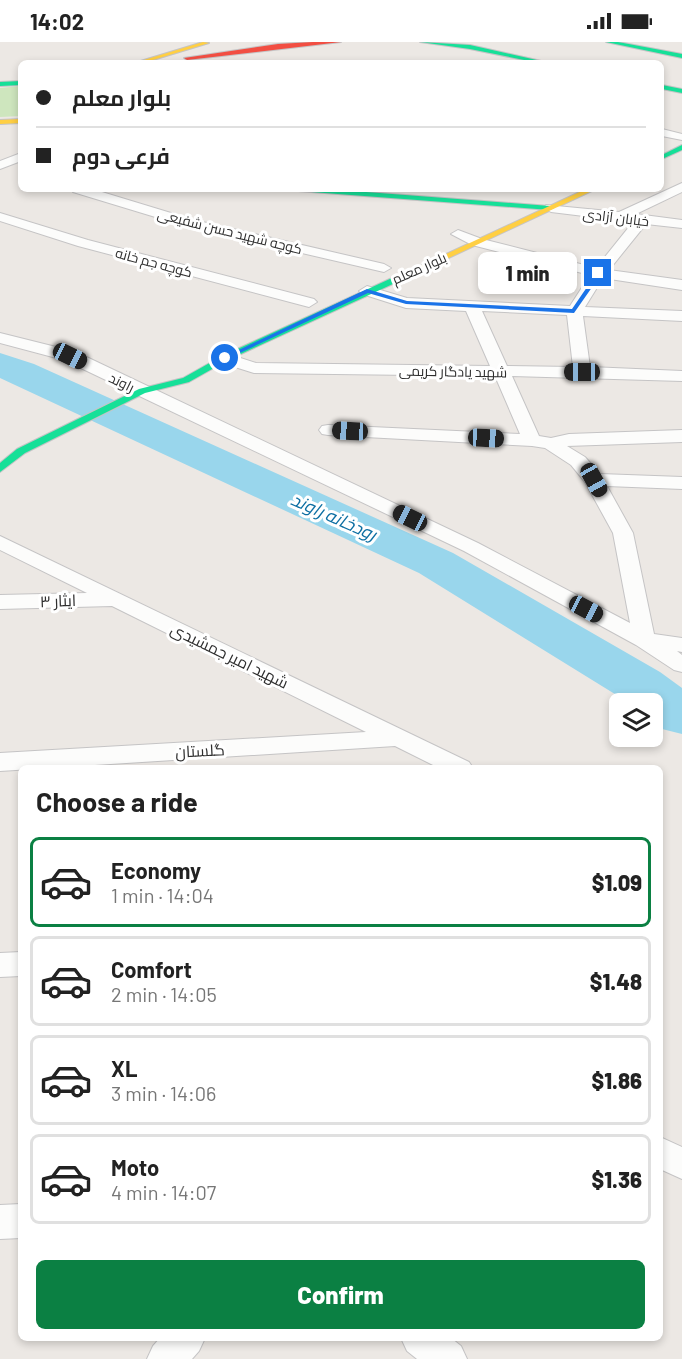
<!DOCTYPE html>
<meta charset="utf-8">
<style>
:root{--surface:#fff;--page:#f2f2f2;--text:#222;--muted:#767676;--line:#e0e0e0;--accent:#0b8043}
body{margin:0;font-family:Barlow,Cairo,sans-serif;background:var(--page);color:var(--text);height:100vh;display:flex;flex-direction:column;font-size:22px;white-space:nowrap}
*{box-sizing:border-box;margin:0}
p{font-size:20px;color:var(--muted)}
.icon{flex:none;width:33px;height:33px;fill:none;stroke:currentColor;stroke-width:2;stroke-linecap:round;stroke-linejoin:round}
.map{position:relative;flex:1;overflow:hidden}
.sheet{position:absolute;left:18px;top:723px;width:645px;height:576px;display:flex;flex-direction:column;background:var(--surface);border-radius:9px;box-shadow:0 3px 9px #0003}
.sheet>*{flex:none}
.guide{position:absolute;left:18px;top:18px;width:646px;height:132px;border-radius:9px;box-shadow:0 3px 9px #0003;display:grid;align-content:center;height:132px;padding:0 18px;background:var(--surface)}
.buttons{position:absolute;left:609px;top:651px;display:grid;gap:12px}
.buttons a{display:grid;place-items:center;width:54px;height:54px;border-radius:9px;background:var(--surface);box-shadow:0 3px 9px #0003;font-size:30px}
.end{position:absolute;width:27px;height:27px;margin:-14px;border:8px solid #1a73e8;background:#fff;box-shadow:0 0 0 3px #fff}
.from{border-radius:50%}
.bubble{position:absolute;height:42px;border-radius:9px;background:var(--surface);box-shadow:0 3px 9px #0003;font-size:20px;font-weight:800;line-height:42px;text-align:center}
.car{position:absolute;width:18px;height:36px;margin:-18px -9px;border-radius:8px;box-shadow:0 0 4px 2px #0007;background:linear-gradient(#222 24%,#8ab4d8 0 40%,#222 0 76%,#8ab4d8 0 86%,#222 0)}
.guide b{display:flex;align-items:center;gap:21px;height:57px;font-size:22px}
.guide b+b{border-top:2px solid var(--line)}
.guide i{width:15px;height:15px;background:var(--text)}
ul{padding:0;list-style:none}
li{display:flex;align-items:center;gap:18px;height:90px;margin:0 12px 9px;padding:0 6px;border:3px solid var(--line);border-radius:9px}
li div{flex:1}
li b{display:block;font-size:22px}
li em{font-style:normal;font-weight:800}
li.current{border-color:var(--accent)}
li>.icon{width:54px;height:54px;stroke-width:1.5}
h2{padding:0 18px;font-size:27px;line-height:72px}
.primary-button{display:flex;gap:12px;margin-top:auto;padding:12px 18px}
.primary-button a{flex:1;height:69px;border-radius:9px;background:var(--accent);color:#fff;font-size:24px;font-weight:800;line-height:69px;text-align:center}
.status{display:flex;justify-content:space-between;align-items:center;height:42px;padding:0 30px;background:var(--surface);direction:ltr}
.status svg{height:16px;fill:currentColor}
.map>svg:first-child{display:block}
.green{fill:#cee6be}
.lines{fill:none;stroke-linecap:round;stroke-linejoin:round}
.river{fill:#99d6ec;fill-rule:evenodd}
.street-casing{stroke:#c5c4c5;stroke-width:2}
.fast-casing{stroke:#c5c4c5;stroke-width:2}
.slow-casing{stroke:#c5c4c5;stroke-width:2}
.jam-casing{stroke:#c5c4c5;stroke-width:2}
.street{fill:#fcfcfb;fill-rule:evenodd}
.fast{fill:#16e098;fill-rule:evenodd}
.slow{fill:#ffcf43;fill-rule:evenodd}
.jam{fill:#f24e42;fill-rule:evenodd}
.route{fill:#1a73e8}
.labels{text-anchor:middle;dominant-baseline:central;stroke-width:6;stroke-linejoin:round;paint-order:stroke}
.far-street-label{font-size:14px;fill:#2e2e2e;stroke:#fff}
.street-label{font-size:16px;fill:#2e2e2e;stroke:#fff}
.water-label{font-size:18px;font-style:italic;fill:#0d6fa3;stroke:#fff}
</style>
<div class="status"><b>14:02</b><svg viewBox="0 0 49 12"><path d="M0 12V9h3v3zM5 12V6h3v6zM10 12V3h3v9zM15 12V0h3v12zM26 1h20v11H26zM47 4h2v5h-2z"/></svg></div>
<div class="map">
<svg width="682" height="1317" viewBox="0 0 682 1317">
<rect width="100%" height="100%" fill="#ece8e4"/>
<!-- green -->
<path class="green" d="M21,44v30l-21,1v-29z"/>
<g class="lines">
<!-- river -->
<path class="river" d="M0,311l34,11 419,189 207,119 22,16v46l-20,-5 -10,-8v-17h-21l-212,-131 -419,-195z"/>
<!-- street casing -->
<g class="street-casing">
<g id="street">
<path d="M662,87l20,5v6l-20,-4z"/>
<path d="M21,111v8l-21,8v-8z"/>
<path d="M682,141v9l-46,22 46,6v8l-36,-4 -37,46 73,10v10l-79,-12 -18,29 97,4v10l-99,-5 7,51 92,4v10l-170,-5 27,60 12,2 18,-4 113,-4v12l-115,4 18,11 15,17 82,3v12l-75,-3 26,47 21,101 28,4v14l-5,-1 5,4v17l-8,-2 -38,-25 -172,-94 -400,-191 -64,-17v-10l76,19 402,191 152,80 -17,-90 -28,-51 -14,-17 -26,-17 -13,-2 -204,-11 -6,-1 -3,-4 3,-4 6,-1 192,9 -25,-58 -241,-3 -35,-11 -2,-4 8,-5 31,10 234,3 -24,-55 -60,-3 -44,-14 -3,-3 8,-5 40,12 163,8 20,-31 -118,-30 -21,-11 7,-4 24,9 114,29 37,-46 -82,-10 -7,-4 2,-3 73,7zM482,269l85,4 6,52 -66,-1z"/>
<path d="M71,147h21l102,31 190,44 7,4 -7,4 -199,-46 -112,-34z"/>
<path d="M0,171l88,27 226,59 3,3 -8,5 -231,-61 -78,-25z"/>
<path d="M0,494l469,226 4,6h-34l-44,-22 -395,25v-18l366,-21 -254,-126 -112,3v-14l87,-2 -87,-43z"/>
<path d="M21,910v24l-21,1v-24z"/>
<path d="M660,1095l22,10v32l-22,-10z"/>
<path d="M21,1162v34l-21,1v-34z"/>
<path d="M160,1296h45l-6,13 -7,8h-45l6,-13z"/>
<path d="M401,1296h50l10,8 6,13h-50l-10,-8z"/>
</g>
</g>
<!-- fast casing -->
<g class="fast-casing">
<g id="fast">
<path d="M420,0l50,3 80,18h-11l-69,-14z"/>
<path d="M606,0h12l64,12v4z"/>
<path d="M21,39v4l-21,1v-4z"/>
<path d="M662,43l20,4v4l-20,-4z"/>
<path d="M682,103v5l-20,9v-4z"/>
<path d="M294,147h33l223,17 4,2 -4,2 -252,-19z"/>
<path d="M405,230l4,3 -1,2 -180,83 -39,22 -44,11 -120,60 -25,19v-9l17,-14 122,-60 44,-11 39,-22z"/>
</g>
</g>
<!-- slow casing -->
<g class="slow-casing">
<g id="slow">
<path d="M203,0l6,1 -66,20h-9z"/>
<path d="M21,77v4l-21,1v-4z"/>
<path d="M586,147h10l-188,88 -7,-2z"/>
</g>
</g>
<!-- jam casing -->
<g class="jam-casing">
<path id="jam" d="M313,0h28l-154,18 -3,-2 94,-14z"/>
</g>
<!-- street -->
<use href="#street" class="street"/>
<!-- fast -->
<use href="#fast" class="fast"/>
<!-- slow -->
<use href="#slow" class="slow"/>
<!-- jam -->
<use href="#jam" class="jam"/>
</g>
<!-- route -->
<path class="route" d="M598,229l4,2 -28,40 -168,-9 -38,-11 -141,66 -5,-1 145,-69 40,12 165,8z"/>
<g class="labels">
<!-- far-street labels -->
<g class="far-street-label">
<text transform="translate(616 175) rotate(7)">خیابان آزادی</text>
<text transform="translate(230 189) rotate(14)">کوچه شهید حسن شفیعی</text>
<text transform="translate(154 220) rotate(15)">کوچه جم خانه</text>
<text transform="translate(419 226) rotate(-24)">بلوار معلم</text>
<text transform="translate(453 329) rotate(1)">شهید یادگار کریمی</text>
<text transform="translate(122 340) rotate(26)">راوند</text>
</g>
<!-- street labels -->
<g class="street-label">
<text transform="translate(58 558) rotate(-2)">ایثار ۳</text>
<text transform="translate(230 613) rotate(26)">شهید امیر جمشیدی</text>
<text transform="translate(200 708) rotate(-3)">گلستان</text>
</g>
<!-- water labels -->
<g class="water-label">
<text transform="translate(334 474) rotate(24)">رودخانه راوند</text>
</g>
</g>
</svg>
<div class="buttons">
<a><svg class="icon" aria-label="layers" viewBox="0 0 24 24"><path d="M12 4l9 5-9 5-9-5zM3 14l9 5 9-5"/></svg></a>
</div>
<i class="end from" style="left:225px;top:316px"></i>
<i class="end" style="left:598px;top:231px"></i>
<div class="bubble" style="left:478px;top:210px;width:99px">1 min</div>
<i class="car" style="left:70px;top:314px;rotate:116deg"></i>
<i class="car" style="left:582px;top:330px;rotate:270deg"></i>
<i class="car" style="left:350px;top:389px;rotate:273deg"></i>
<i class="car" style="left:486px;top:396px;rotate:93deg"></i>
<i class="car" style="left:594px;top:438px;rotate:151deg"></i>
<i class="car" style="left:410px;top:476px;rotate:296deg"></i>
<i class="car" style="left:586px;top:567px;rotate:118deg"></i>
<div class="guide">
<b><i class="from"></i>بلوار معلم</b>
<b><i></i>فرعی دوم</b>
</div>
<section class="sheet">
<h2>Choose a ride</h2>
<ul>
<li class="current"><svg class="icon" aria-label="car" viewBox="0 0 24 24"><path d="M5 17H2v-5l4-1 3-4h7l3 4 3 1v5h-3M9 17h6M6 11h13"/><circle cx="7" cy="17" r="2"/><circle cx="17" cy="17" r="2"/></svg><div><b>Economy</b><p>1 min · 14:04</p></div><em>$1.09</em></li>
<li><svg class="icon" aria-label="car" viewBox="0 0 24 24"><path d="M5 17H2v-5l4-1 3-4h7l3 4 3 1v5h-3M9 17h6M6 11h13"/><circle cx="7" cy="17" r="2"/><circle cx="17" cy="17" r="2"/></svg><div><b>Comfort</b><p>2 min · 14:05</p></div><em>$1.48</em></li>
<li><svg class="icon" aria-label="car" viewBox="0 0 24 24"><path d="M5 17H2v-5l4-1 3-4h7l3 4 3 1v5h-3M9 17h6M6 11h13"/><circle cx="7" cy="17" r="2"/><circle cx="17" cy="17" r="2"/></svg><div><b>XL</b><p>3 min · 14:06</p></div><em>$1.86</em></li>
<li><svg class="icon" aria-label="car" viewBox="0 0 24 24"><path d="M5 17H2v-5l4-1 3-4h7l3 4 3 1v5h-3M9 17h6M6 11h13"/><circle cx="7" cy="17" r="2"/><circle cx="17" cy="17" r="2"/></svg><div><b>Moto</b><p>4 min · 14:07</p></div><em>$1.36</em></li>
</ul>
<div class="primary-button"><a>Confirm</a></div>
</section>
</div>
